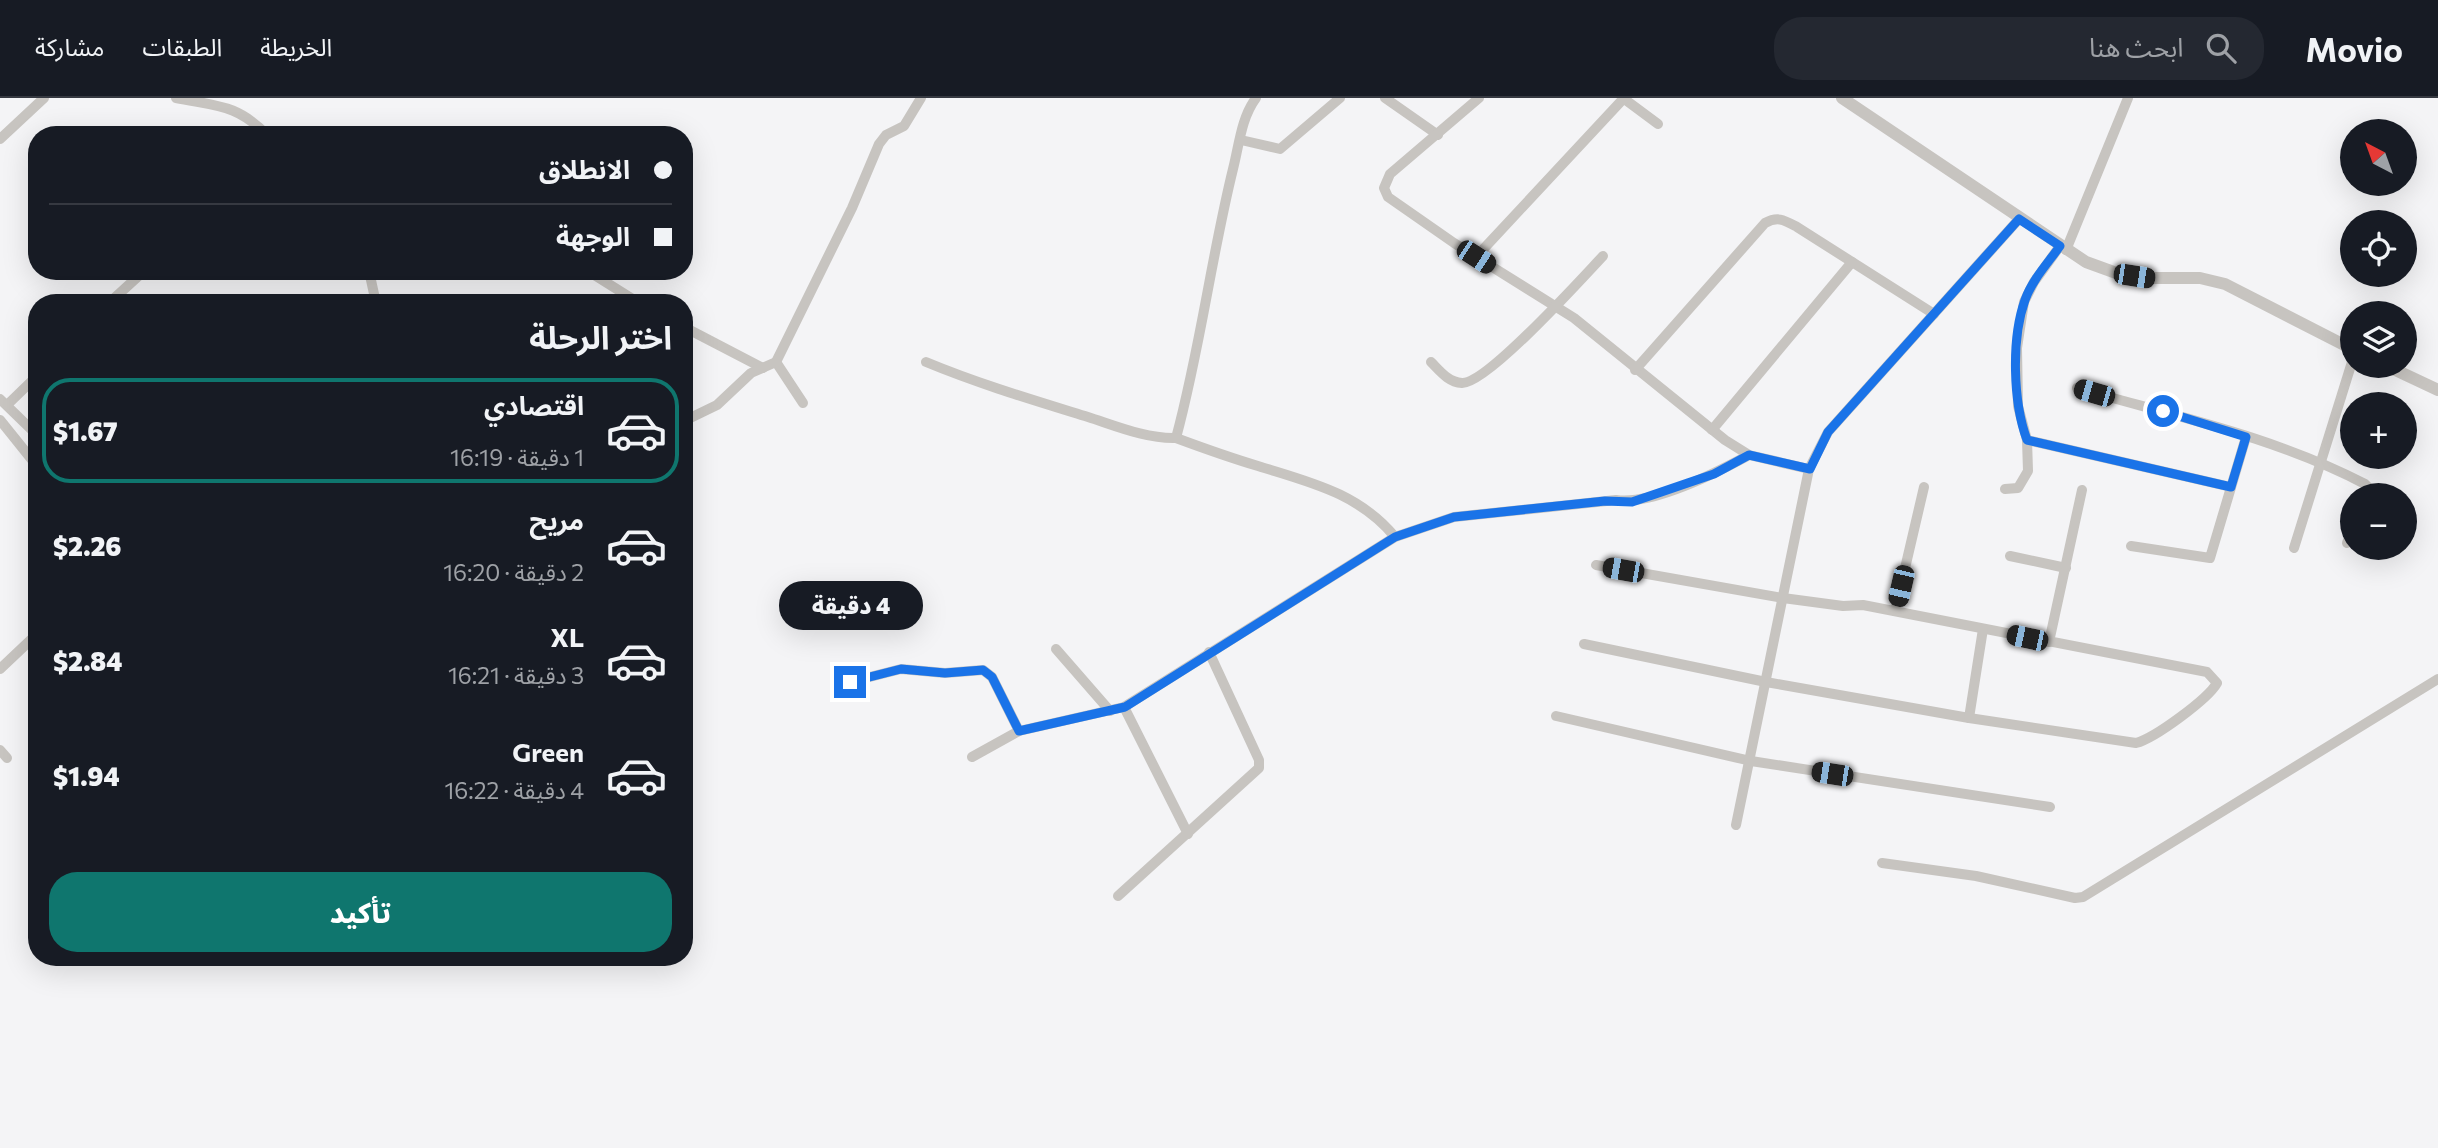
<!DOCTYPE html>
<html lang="ar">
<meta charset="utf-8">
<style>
:root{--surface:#171b24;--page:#242831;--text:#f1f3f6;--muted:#9ea1a6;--line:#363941;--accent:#0f766e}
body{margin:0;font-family:Commissioner,"Noto Sans Arabic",sans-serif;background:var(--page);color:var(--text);direction:rtl;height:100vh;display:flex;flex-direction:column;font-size:26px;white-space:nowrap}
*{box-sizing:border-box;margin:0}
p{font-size:23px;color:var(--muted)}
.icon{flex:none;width:38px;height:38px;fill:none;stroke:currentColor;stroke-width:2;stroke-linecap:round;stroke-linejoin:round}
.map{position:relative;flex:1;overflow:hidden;direction:ltr}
.details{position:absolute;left:28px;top:196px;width:665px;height:672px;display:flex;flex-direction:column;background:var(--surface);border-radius:28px;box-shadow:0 7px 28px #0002;direction:rtl}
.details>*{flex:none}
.guide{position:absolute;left:28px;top:28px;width:665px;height:154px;border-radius:28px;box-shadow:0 7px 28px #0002;direction:rtl;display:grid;align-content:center;height:154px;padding:0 21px;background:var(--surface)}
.needle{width:46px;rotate:319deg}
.buttons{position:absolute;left:2340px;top:21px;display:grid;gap:14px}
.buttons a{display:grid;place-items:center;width:77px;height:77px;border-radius:50%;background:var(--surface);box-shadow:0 7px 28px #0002;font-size:35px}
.end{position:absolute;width:32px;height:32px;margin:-16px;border:9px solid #1a73e8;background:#fff;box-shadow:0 0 0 4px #fff}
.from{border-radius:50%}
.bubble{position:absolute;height:49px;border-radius:24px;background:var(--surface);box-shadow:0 7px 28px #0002;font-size:23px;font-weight:800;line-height:49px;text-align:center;direction:rtl}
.car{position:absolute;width:21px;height:42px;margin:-21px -10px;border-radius:9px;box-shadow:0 0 5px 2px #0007;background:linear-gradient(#222 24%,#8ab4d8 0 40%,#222 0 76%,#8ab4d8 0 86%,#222 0)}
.guide b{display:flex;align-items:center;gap:24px;height:66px;font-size:26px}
.guide b+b{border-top:2px solid var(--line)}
.guide i{width:18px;height:18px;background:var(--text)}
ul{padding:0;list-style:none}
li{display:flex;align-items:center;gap:21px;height:105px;margin:0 14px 10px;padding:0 7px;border:4px solid transparent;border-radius:28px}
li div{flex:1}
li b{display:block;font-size:26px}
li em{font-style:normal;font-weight:800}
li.active{border-color:var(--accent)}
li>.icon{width:63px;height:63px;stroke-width:1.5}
h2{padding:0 21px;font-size:32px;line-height:84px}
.primary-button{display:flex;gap:14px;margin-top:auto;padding:14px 21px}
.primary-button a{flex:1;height:80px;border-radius:28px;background:var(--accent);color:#fff;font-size:28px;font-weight:800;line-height:80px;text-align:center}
header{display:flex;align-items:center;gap:42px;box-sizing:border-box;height:98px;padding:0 35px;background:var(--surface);border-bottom:2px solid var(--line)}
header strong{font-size:33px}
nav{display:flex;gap:38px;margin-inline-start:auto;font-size:24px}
.search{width:490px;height:63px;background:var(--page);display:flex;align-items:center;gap:18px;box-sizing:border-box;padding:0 24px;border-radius:28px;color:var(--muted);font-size:26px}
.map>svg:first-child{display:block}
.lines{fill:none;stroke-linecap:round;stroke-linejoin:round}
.minor{stroke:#c7c4c0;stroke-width:10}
.tertiary{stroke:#c7c4c0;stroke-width:12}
.route{stroke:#1a73e8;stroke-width:9}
</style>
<header>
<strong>Movio</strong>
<div class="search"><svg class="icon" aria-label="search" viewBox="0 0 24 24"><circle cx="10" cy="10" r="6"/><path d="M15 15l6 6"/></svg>ابحث هنا</div>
<nav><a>الخريطة</a><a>الطبقات</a><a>مشاركة</a></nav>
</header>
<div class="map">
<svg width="2438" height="1050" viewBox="0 0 2438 1050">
<rect width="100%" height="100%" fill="#f4f4f6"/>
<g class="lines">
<!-- minor -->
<g class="minor">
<path d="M176,0c40,8 61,6 91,37"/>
<path d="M1385,0l53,37"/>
<path d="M1479,0l-89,76 -6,14 4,9 66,46 120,75 151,122 24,15 60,14"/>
<path d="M1623,0l35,26"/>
<path d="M0,41l44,-41"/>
<path d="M1241,42l39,9 60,-51"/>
<path d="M2066,152l62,-152"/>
<path d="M1476,159l148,-159"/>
<path d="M369,173l7,32"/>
<path d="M588,173l51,32"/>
<path d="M109,205l35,-32"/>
<path d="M684,229l79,41"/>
<path d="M776,264l27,41"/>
<path d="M926,264c53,22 107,38 162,55 28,9 59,22 88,21 24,-88 35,-180 57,-269 6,-23 8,-51 23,-71"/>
<path d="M1431,264c9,9 17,20 31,21 25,1 121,-106 141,-127"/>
<path d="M1635,272l130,-147c13,-7 19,-3 32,4l137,87"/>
<path d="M2077,290c97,28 198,49 288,96l2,2 -2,9"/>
<path d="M0,301l37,36"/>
<path d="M7,307l30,-29"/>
<path d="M0,322l37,46"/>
<path d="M684,323l33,-16 34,-32 25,-11 76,-154 27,-64 7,-9 18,-9 17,-28"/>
<path d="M1712,332l140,-168"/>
<path d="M1176,340c27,10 55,20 82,28 51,16 101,27 137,71"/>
<path d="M2027,342l204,47"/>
<path d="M2005,391l13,-1 10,-17 -1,-31 -9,-34 -1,-58 7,-46 10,-20 26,-36"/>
<path d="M2347,445l5,-14"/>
<path d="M2131,448l79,12 36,-121"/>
<path d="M2294,450l58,-186"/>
<path d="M2010,458l56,12"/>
<path d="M1895,513l29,-124"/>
<path d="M2049,544l33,-152"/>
<path d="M1584,546l182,38 203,36 167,25c19,-5 72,-44 81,-60l-10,-11 -344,-67 -20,1 -60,-8 -187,-33"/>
<path d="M1056,551l54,62"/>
<path d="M0,571l37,-35"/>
<path d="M850,584l51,-13 44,4 38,-3 9,7 27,54"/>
<path d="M1124,609l64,127"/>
<path d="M1556,618l195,45 299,46"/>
<path d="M1969,620l14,-89"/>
<path d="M0,652l7,8"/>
<path d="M972,659l47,-26 105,-24 271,-170 59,-20 162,-17c37,5 100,-27 133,-45"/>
<path d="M1736,727l73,-356 19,-37 191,-213"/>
<path d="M1882,765l94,13 99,22 8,-1 355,-218"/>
<path d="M1118,798l141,-128v-8l-50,-108"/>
</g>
<!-- tertiary -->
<g class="tertiary">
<path d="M1842,0l244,164 33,12 29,4h52l25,6 127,65"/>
<path d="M2387,268l51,24"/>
</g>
</g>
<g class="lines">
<!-- route -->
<path class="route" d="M850,584l51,-13 44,4 38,-3 9,7 27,54 106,-24 270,-170 59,-20 151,-16 27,1 82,-28 35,-19 61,14 18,-37 191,-213 41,27c-12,17 -28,34 -35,54 -14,39 -12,102 2,140l204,47 15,-50 -83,-26"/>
</g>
</svg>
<div class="buttons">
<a><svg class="needle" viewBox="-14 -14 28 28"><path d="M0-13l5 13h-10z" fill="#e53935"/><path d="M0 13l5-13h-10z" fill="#9ea1a6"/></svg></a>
<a><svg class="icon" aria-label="locate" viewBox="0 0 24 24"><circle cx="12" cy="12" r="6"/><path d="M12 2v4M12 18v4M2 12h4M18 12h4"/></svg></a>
<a><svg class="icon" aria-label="layers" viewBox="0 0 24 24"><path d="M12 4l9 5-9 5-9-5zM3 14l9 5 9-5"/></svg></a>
<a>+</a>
<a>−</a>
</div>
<i class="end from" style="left:2163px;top:313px"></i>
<i class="end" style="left:850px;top:584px"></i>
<div class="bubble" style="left:779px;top:483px;width:144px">4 دقيقة</div>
<i class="car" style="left:1476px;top:159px;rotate:123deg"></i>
<i class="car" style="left:2134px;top:178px;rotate:99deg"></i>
<i class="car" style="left:2094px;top:295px;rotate:286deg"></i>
<i class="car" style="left:1623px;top:472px;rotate:280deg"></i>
<i class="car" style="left:1901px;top:488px;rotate:193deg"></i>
<i class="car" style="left:2027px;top:540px;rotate:282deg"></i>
<i class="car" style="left:1832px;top:676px;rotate:279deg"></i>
<div class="guide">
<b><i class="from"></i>الانطلاق</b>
<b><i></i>الوجهة</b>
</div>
<section class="details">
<h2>اختر الرحلة</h2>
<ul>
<li class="active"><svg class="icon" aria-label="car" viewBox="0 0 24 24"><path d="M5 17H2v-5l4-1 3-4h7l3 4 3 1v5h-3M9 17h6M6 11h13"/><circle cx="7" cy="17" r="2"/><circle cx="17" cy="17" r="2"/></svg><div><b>اقتصادي</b><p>1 دقيقة · 16:19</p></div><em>$1.67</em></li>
<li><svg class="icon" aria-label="car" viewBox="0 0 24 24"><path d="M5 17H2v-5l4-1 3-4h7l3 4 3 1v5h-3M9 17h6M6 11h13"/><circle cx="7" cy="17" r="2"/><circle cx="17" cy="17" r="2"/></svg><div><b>مريح</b><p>2 دقيقة · 16:20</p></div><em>$2.26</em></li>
<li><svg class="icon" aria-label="car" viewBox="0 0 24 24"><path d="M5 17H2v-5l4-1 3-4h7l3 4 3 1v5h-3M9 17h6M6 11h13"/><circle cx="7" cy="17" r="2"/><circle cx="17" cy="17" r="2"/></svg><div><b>XL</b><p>3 دقيقة · 16:21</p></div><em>$2.84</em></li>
<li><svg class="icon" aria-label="car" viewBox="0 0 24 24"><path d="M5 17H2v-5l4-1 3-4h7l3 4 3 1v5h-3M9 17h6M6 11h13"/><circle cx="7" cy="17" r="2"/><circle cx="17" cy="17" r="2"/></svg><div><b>Green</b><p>4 دقيقة · 16:22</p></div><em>$1.94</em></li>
</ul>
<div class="primary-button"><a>تأكيد</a></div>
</section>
</div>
